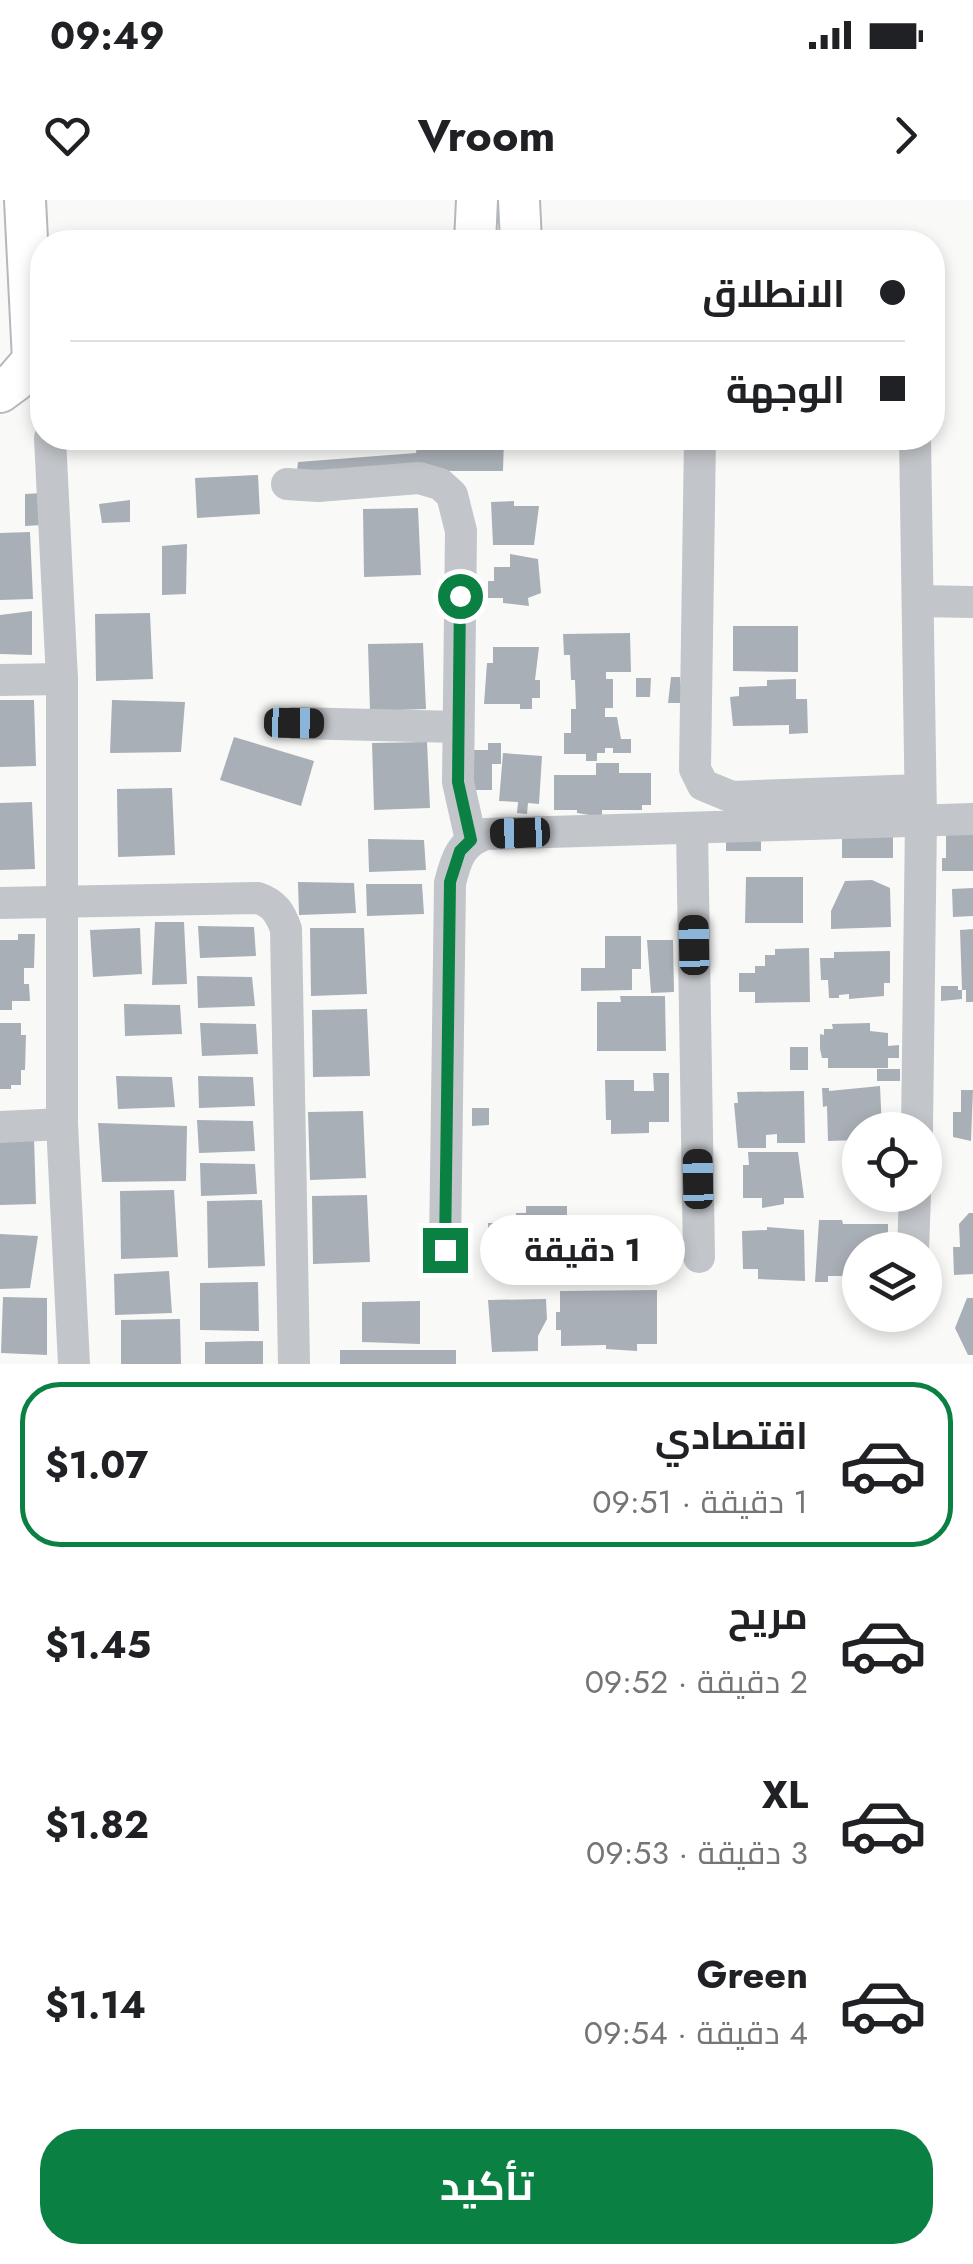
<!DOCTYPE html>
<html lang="ar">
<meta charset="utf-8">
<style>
:root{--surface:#fff;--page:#f6f6f6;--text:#202124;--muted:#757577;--line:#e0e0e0;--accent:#0b8043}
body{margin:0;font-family:Jost,Cairo,sans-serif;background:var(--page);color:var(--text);direction:rtl;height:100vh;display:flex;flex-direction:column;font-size:38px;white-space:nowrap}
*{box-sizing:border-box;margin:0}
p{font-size:32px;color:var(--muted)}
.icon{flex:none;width:55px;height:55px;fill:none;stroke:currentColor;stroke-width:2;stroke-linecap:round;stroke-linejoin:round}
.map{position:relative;height:1164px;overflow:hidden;direction:ltr}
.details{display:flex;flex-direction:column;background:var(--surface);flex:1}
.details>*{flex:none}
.hud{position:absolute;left:30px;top:30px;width:915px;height:220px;border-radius:40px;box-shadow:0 5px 15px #0003;direction:rtl;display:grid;align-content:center;height:220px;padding:0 40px;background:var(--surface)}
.buttons{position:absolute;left:842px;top:912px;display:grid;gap:20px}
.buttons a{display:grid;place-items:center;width:100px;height:100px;border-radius:50%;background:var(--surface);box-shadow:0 5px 15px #0003;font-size:50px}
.end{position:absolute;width:45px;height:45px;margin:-22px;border:12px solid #0b8043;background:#fff;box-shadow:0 0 0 5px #fff}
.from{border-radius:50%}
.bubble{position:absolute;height:70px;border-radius:35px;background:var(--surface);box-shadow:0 5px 15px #0003;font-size:32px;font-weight:700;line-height:70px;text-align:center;direction:rtl}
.car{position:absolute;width:30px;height:60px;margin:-30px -15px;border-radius:12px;box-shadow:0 0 8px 2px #0007;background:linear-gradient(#222 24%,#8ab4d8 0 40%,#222 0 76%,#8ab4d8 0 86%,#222 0)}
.hud b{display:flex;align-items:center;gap:35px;height:95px;font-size:38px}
.hud b+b{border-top:2px solid var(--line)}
.hud i{width:25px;height:25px;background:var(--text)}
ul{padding:18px 0 0;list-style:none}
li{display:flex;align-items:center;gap:30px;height:165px;margin:0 20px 15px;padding:0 20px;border:5px solid transparent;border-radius:40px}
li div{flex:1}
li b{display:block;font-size:38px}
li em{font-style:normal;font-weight:700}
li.on{border-color:var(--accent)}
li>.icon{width:90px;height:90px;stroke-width:1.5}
.primary-button{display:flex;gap:20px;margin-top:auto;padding:20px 40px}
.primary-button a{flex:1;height:115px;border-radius:40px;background:var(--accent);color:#fff;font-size:40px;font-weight:700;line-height:115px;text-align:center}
.status{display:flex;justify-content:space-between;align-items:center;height:70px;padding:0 50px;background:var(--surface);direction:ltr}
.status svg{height:28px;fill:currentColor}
header{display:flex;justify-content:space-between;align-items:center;height:130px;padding:0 40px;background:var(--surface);font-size:45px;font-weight:700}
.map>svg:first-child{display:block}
.building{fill:#a9afb6}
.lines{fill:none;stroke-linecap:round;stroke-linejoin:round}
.major-casing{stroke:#b4b7bb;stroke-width:44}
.minor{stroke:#c2c5c9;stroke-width:32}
.major{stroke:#fff;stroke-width:40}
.route{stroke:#0b8043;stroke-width:12}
</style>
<div class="status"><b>09:49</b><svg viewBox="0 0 49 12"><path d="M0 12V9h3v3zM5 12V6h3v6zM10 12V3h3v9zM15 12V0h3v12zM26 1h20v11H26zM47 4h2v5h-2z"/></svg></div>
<header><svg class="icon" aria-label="forward" viewBox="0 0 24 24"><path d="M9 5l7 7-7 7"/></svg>Vroom<svg class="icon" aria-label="heart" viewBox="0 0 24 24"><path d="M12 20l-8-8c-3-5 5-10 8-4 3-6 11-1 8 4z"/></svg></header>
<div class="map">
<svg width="973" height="1164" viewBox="0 0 973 1164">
<rect width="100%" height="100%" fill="#f9faf8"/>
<!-- building -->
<g class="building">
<path d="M442,238h62l-1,33h-206l1,-9 118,-9 1,-9z"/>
<path d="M512,238h33v12h-12v-7h-21z"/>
<path d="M258,275l2,39 -63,4 -2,-40z"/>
<path d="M42,293l1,32 -18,1v-32z"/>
<path d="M130,300v22l-28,1 -3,-19z"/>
<path d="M514,301v5h25l-5,39h-41l-2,-43z"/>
<path d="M418,308l3,67 -57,2 -1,-68z"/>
<path d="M30,332l3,67 -33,1v-67z"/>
<path d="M187,344l-1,50 -24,1v-49z"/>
<path d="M510,354l28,5 3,34 -13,5 1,8 -26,-3v-5h-15v-17h6v-14h16z"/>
<path d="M32,411v44l-32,-1v-39z"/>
<path d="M150,413l3,66 -57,2 -1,-67z"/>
<path d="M733,426h65v46l-65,-1z"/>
<path d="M630,433l1,39h-25v7h7v29h-8v9h12l4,22h10v14h-18v-5h-8v5h-8v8h-11v-7h-22v-21h7v-24h5l-1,-29h-4l-1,-25h-6l-1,-21z"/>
<path d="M423,443l3,66 -56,2 -2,-67z"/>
<path d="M493,447h46l-4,33h5v18h-8v11h-12v-5h-36l3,-41h6z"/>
<path d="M671,477h9l3,26h-15z"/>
<path d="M636,478h15l-1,19h-14z"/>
<path d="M796,479v20h11l1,34 -19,1v-9l-56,1 -3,-29 9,-1v-9l28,-1v-6z"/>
<path d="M0,500h34l2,66 -36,1z"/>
<path d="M112,500l73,2 -4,50 -71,1z"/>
<path d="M234,537l80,24 -13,45 -81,-26z"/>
<path d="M427,542l3,66 -56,2 -2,-67z"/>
<path d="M488,543h13v21h-9v26h-18l-1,-40h15z"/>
<path d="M503,553l39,3 -3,48 -11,-1 -1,11 -10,-1 1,-11 -19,-1z"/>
<path d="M596,563h23v10h32v32h-9v5h-40v7l-25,-4v-3h-23v-35h42z"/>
<path d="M172,588l3,67 -57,2 -1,-68z"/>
<path d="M32,602l3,67 -35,1v-67z"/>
<path d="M893,631v27h-51v-26z"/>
<path d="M946,631h27v40h-31v-13h4z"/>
<rect x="726" y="634" width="35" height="17"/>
<path d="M368,639l56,1 2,30 -57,2z"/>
<path d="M746,677h57v46h-58z"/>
<path d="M872,680l18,8 1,39 -60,2v-18l14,-30z"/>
<path d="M298,682l56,1 2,30 -57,2z"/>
<path d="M366,684h56l2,30 -57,2z"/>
<path d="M973,688v28l-20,1 -1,-28z"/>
<path d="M155,722h29l3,62 -35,1z"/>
<path d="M198,726l56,1 2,29 -56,2z"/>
<path d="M140,728l2,46 -49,3 -3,-47z"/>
<path d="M310,728h54l3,66 -56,2z"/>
<path d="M973,729v73h-7v-12h-4v9l-21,2v-15h17v4h4l-2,-60z"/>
<path d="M18,734h17l-1,34h-10v16h5l1,17h-18v9h-12v-70h18z"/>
<path d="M605,736h36v33h-9v21l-51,1v-23h24z"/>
<path d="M647,740h26l1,52 -23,1z"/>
<path d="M809,748l1,54 -55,1v-11h-16v-19h16v-7h10v-11h10v-6z"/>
<path d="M890,751v32h-6v13l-35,3v-5l-10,1v3h-10l-1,-18h-7l-1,-22h14v-6z"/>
<path d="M197,776l55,1 3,29 -57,2z"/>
<path d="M620,796h45l1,55h-69v-49h24z"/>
<path d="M124,804l56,1 2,29 -57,2z"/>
<path d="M367,809l3,67 -57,1 -1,-67z"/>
<path d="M0,823h21v12h5l-1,35h-4v15h-10v4h-11z"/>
<path d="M200,823l56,1 2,30 -56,2z"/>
<path d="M870,823v8l18,2v13l11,-1v13h-11v10h-60v-10h-6l-2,-9v-15l4,1v-6h9l-1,-5z"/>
<rect x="790" y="847" width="18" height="23"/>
<rect x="877" y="869" width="23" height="12"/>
<path d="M653,873h16v49h-20v11l-38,1v-14h-5l-1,-40h29v11h20z"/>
<path d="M116,876l56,1 3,30 -57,2z"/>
<path d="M198,876l55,1 2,29 -56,2z"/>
<path d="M880,886l2,44h-22v10l-32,1 -1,-35 -4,1 -1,-19h7v3z"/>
<path d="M961,890h12l-2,51 -18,-4v-25h8z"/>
<path d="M804,891l1,52h-28v-9l-11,1v13h-28l-4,-45h4l-1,-11z"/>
<path d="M472,908h17v17l-17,1z"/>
<path d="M363,911l3,67 -56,2 -2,-68z"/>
<path d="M197,920l56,1 2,30 -56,2z"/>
<path d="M98,923l89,3 -1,55 -84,1z"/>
<path d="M34,937l2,67 -36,1v-67z"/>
<path d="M748,952h50l6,46h-20v6l-22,4v-10h-19v-33h6z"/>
<path d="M200,963l55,1 2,30 -56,2z"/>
<path d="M174,990l4,67 -57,2 -1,-68z"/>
<path d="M367,995l3,67 -57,2 -1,-68z"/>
<path d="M262,1000l3,66 -57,2 -1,-67z"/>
<path d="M526,1006h41v57l12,-1v23h-19v-11l-44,1v-12h-32v-25h4v-15h28v-10h10z"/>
<path d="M969,1013h4v61l-19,1 -1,-28h7l-1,-23z"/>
<path d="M819,1020h23l1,4h45v26h-28v26h-32v6h-13z"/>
<path d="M767,1027l37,3 1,51 -47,-2v-10h-15l-1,-38 25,-1z"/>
<path d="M0,1034l38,2 -8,52 -30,1z"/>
<path d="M169,1071l3,42 -57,2 -1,-41z"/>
<path d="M258,1082l1,49 -59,-1v-47z"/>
<path d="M657,1090v54h-20v7l-31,-2v-4l-45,1v-16h-5v-18h4v-21z"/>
<path d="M3,1097l44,1v57l-46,-2z"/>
<path d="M967,1098h6v57h-5l-13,-27z"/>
<path d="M546,1099l1,20 -9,17v15l-46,1 -4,-52z"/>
<path d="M420,1101v43l-58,-2v-40z"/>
<path d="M180,1119l1,45h-60v-44z"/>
<path d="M263,1141v23h-58v-22z"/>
<rect x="340" y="1150" width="116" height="14"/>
</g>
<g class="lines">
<!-- major casing -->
<g class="major-casing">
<g id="major">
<path d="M519,0l2,42"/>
<path d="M475,42l2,-42"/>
<path d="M0,192l15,-11 18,-21 -8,-160"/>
</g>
</g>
<!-- minor -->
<g class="minor">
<path d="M50,238l12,241v445l12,240"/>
<path d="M700,238l-5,331 8,16 29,12 188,-7"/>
<path d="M915,238l6,382 -4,310"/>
<path d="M287,284l31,2 101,-8 21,6 12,11 9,36 -3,251 13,58"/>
<path d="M918,401l55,1"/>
<path d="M0,480l62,-1"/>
<path d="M294,523l164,4"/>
<path d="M692,628l7,429"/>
<path d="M0,703l258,-5c17,6 22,15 28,31l8,435"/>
<path d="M0,927l62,-3"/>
<path d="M445,1050l5,-367c6,-24 11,-41 36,-49l487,-15"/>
<path d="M913,1050l2,-55"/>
</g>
<!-- major -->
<use href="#major" class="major"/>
</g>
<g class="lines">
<!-- route -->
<path class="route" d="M445,1050l5,-368 10,-31 11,-11 -13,-58 2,-186"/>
</g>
</svg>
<div class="buttons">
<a><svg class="icon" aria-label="locate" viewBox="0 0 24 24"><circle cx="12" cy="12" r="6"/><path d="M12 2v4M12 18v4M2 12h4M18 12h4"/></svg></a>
<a><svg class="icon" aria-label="layers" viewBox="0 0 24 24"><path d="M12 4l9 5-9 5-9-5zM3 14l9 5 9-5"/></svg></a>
</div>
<i class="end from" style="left:460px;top:396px"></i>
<i class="end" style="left:445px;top:1050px"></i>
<div class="bubble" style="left:480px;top:1015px;width:205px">1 دقيقة</div>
<i class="car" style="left:294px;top:523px;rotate:91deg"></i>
<i class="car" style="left:520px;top:633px;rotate:268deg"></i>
<i class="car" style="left:694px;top:745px;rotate:359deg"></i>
<i class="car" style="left:698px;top:979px;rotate:359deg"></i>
<div class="hud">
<b><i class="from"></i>الانطلاق</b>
<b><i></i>الوجهة</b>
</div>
</div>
<section class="details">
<ul>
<li class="on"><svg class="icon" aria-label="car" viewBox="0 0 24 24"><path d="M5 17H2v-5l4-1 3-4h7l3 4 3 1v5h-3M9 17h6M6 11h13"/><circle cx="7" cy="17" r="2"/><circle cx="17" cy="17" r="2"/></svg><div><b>اقتصادي</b><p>1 دقيقة · 09:51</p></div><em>$1.07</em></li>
<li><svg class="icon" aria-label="car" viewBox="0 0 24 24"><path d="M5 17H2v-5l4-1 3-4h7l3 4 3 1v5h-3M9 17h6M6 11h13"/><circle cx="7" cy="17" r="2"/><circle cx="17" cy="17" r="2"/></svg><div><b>مريح</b><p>2 دقيقة · 09:52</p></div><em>$1.45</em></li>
<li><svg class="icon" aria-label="car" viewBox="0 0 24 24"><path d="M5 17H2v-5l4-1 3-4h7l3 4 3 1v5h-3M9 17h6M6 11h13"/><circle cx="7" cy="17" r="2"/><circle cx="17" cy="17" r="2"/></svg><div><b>XL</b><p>3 دقيقة · 09:53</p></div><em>$1.82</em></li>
<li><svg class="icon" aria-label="car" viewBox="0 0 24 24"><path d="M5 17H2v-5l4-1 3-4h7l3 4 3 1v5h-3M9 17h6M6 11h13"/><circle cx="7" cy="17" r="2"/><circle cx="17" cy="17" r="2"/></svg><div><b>Green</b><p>4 دقيقة · 09:54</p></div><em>$1.14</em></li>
</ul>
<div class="primary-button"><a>تأكيد</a></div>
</section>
